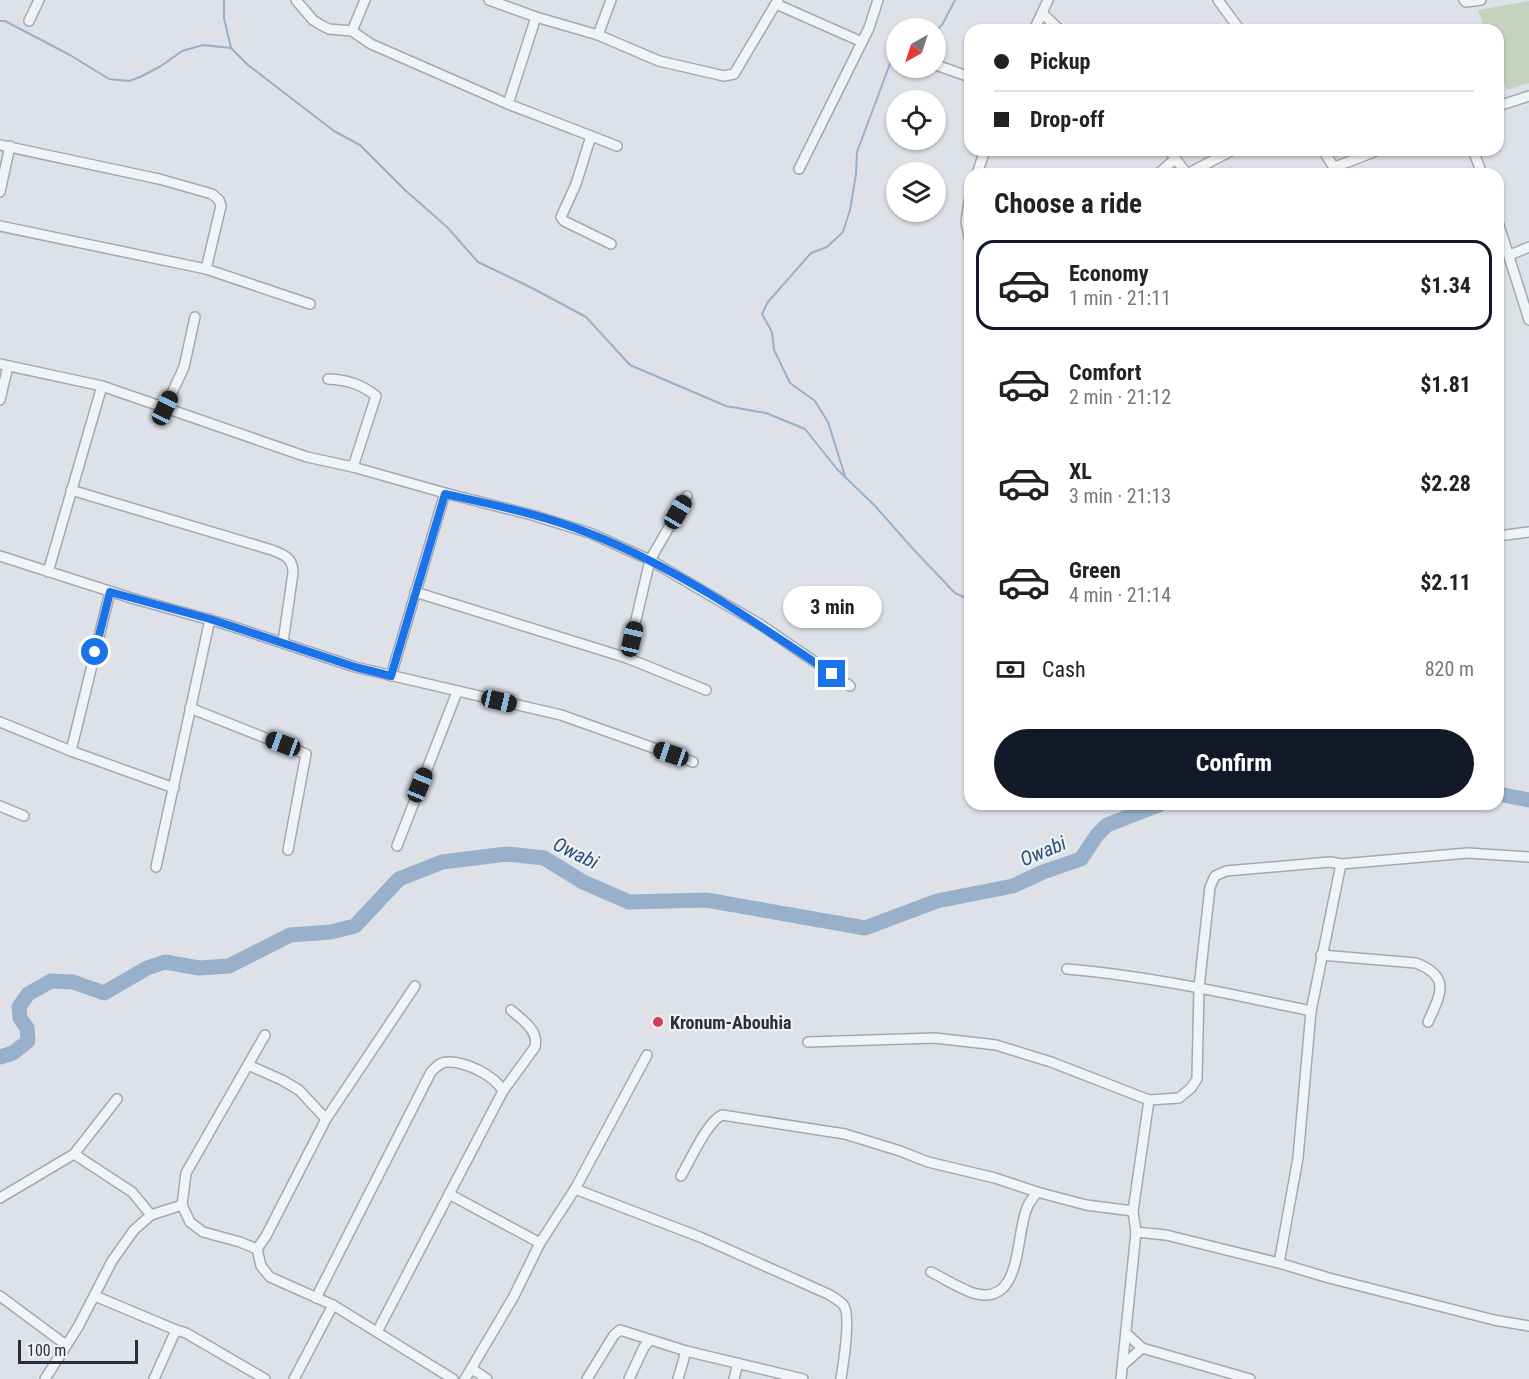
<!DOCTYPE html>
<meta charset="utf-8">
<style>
:root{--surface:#fff;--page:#f6f6f6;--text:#222;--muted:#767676;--line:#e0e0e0;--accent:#111827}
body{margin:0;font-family:"Roboto Condensed",sans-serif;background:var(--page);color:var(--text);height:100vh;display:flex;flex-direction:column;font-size:22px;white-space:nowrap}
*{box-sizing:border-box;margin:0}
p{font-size:20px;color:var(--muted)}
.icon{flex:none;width:33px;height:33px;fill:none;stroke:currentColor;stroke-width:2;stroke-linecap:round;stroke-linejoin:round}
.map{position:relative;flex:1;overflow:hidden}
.sheet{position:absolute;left:964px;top:168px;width:540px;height:642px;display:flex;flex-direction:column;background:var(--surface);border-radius:18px;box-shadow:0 2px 4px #0004}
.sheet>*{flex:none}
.top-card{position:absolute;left:964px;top:24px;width:540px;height:132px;border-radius:18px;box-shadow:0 2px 4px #0004;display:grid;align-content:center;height:132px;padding:0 30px;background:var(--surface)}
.needle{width:39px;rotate:219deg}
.fabs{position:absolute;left:886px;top:18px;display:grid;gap:12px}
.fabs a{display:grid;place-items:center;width:60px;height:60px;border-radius:50%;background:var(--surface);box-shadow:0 2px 4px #0004;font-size:30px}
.scale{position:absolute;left:18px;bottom:15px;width:120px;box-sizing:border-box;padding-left:6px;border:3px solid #27303f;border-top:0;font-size:16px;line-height:21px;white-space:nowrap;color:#27303f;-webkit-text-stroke:4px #eef1f6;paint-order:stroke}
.end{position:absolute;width:27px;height:27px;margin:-14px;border:8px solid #1a73e8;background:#fff;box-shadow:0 0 0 3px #fff}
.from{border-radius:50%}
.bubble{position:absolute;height:42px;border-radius:21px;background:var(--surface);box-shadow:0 2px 4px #0004;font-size:20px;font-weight:700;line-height:42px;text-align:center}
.car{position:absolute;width:18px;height:36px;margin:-18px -9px;border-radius:8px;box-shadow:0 0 4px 2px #0007;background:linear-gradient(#222 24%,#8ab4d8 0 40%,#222 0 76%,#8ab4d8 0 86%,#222 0)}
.top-card b{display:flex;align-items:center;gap:21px;height:57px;font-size:22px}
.top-card b+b{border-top:2px solid var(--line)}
.top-card i{width:15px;height:15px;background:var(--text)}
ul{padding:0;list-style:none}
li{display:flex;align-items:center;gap:18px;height:90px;margin:0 12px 9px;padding:0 18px;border:3px solid transparent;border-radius:18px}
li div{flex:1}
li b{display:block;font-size:22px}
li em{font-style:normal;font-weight:700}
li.selected{border-color:var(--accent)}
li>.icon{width:54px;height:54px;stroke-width:1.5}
h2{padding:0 30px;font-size:27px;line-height:72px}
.pay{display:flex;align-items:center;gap:15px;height:66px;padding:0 30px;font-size:22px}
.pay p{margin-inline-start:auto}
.primary-button{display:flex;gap:12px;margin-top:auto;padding:12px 30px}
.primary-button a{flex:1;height:69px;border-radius:36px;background:var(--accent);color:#fff;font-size:24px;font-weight:700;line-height:69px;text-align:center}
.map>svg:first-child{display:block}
.green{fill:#c4d2bf}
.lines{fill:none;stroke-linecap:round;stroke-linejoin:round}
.stream{stroke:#98b0c9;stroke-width:2}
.river{stroke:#98b0c9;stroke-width:15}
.minor-casing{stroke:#a3a9b2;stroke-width:12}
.minor{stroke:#f1f3f6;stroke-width:9}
.route{stroke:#1a73e8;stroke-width:8}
.poi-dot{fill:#d14056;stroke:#eef1f6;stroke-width:2}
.labels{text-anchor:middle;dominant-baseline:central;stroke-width:4.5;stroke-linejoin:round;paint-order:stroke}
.poi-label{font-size:18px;font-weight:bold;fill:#27303f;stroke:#eef1f6;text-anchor:start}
.water-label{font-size:20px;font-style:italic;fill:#304f74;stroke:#eef1f6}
</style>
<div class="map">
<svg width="1529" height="1379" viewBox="0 0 1529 1379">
<rect width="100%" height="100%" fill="#dee2e8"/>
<!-- green -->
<path class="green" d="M1529,1v82l-22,7 -8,-23 -1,-37h-13l-7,-20z"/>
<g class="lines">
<!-- stream -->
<g class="stream">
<path d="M224,0v18l7,30 17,17 86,66 26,14 46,46 41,36 31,35 54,26 54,29 44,48 96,41 40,7 39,16 32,40 38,37 39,44 41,43 15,7"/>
<path d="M0,21h5l65,34 39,24 20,2 11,-4 21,-11 21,-15 21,-6 28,3"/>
<path d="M936,30l6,-5 13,-25"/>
<path d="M845,476l-17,-54 -13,-21 -25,-18 -16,-33 -2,-18 -10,-18 6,-12 43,-49 16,-6 16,-15 7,-22 6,-36 1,-22 34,-91 6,-6"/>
</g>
<!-- river -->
<g class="river">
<path d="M1498,794l31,6"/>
<path d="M0,1057l13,-4 15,-12 -1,-13 -7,-10 -1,-11 9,-13 23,-13 22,1 31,11 43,-25 18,-6 34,6 30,-2 61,-31 41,-3 24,-6 44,-47 43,-17 65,-8 37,4 39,24 46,20 77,-2 159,28 72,-27 76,-15 30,-14 38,-13 16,-24 10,-10 54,-21"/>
</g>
<!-- minor casing -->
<g class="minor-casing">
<g id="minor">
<path d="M296,0l17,20 8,5 8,4 23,2 19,13 137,60 109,42"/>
<path d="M489,0l47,17 62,18 61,26 65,15 10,-2 44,-74"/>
<path d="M1218,0l22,30"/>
<path d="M1464,0l2,2 15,-2"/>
<path d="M776,4l86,38"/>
<path d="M1042,13l18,17"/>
<path d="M29,21l10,-21"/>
<path d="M1034,30l14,-30"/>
<path d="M352,31l13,-31"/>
<path d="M598,35l13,-35"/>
<path d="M936,65l34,12"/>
<path d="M508,104l28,-87"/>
<path d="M1498,106l31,-10"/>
<path d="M591,136l-15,48 -15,33 3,4 47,23"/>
<path d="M0,145l159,34 53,15 7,6 2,6 -15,63"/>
<path d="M1169,150l18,24"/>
<path d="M1323,150l15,24"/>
<path d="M1473,150l9,24"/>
<path d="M1335,167l44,-17"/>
<path d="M799,169l70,-141 9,-28"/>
<path d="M977,174l8,-24"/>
<path d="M1158,174l17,-15"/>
<path d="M1187,174l46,-24"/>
<path d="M0,192l10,-46"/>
<path d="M970,195l-4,27 4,19"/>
<path d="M1498,222l31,98"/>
<path d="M0,226l206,43 104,35"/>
<path d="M1510,255l19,-8"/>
<path d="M0,364l102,22 205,71 46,10 92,26 87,22 58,18 60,27 111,65 89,61"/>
<path d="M328,379c20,1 33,5 48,17l-23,71"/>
<path d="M0,400l8,-34"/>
<path d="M165,408l19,-41 11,-50"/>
<path d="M71,490l201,60c13,5 21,8 21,23l-10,69"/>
<path d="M1498,536l31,-4"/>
<path d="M0,556l131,42 94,26 130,43 206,48 132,47"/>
<path d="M48,572l54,-186"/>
<path d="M415,592l212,66 79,32"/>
<path d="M627,658l23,-98 37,-64"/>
<path d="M391,676l54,-183"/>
<path d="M190,708l116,46 -18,96"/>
<path d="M0,722l71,29 103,37"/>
<path d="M71,751l39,-159"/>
<path d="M0,806l24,10"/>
<path d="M397,846l60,-154"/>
<path d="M1341,864l-30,147 -13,147 -19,105 50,15 165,42 35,6"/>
<path d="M156,867l54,-248"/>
<path d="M1321,955l95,8c36,14 24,32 12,59"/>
<path d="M1067,969c83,7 163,25 244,42"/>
<path d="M808,1042l127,-4 61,7 55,17 98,38 30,-2 12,-10 6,-9 2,-92 11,-100 5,-11 11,-5 104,-9 11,2 127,-11 61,4"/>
<path d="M248,1065l34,15 17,10 27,29"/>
<path d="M1149,1100l-16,111 3,21 30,3 113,28"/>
<path d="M74,1154l58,38 19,23"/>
<path d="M681,1176c9,-15 26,-54 41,-61l123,19 55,17 28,11 67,16 42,14 49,13 47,6"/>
<path d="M575,1189l125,48 128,57c5,3 13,7 16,12 7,10 -1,60 -3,73"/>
<path d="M449,1194l91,49"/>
<path d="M0,1198l74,-44 43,-55"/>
<path d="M257,1249l9,-13 60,-117 89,-133"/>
<path d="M257,1249l-17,-7 -37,-10 -13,-10 -8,-17 4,-32 79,-138"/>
<path d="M257,1249l4,17 9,11 63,28 120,74"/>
<path d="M931,1272c14,7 28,16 42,21 50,15 42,-58 54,-85 2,-6 7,-11 10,-16"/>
<path d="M0,1296l66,49"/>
<path d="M95,1296l81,34"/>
<path d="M316,1298l115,-226c5,-5 9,-10 16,-10 18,-1 47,13 56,29"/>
<path d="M377,1332l126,-241 32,-44c4,-17 -13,-27 -24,-37"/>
<path d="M1127,1334l15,14 108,31"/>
<path d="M1123,1365l19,-17"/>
<path d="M472,1369l15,10"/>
<path d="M45,1379l33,-52 34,-66 22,-31 17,-15 31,-10"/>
<path d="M154,1379l22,-49 10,3 79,46"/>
<path d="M294,1379l39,-74"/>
<path d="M465,1379l49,-83 26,-53 35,-54 72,-134"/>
<path d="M587,1379l27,-44 6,-5 66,21 117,28"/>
<path d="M629,1379l15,-32 6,-7"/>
<path d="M678,1379l8,-28"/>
<path d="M734,1379l4,-16"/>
<path d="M1121,1379l15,-147"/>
</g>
</g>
<!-- minor -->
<use href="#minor" class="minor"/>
</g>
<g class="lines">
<!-- route -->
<path class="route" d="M95,652l15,-60 100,27 145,48 36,9 54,-182c49,11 99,21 146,40 86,34 164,88 241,140"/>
</g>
<!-- markers -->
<circle class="poi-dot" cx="658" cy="1022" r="6"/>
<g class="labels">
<!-- poi labels -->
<g class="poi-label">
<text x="670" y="1022">Kronum-Abouhia</text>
</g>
<!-- water labels -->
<g class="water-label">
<text transform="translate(1043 851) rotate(-23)">Owabi</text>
<text transform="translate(576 853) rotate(26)">Owabi</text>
</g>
</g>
</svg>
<div class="fabs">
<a><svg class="needle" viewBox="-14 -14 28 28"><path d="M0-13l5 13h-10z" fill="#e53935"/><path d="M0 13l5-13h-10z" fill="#767676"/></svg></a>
<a><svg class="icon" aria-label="locate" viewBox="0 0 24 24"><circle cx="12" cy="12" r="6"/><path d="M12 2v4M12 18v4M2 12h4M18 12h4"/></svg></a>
<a><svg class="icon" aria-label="layers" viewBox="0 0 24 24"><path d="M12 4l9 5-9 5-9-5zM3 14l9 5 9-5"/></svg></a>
</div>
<div class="scale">100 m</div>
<i class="end from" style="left:95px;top:652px"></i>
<i class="end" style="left:832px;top:674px"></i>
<div class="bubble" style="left:783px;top:586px;width:99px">3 min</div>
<i class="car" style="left:165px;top:408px;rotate:25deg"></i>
<i class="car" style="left:678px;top:512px;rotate:30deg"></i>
<i class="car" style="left:632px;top:639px;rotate:13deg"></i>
<i class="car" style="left:499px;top:701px;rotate:103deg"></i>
<i class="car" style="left:283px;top:744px;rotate:290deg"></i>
<i class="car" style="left:671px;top:754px;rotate:289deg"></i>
<i class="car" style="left:420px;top:785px;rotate:22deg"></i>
<div class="top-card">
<b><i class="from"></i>Pickup</b>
<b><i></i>Drop-off</b>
</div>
<section class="sheet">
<h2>Choose a ride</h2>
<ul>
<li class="selected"><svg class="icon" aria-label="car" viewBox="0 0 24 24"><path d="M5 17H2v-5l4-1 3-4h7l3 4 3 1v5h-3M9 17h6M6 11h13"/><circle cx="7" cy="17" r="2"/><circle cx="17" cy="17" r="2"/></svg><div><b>Economy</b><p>1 min · 21:11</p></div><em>$1.34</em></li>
<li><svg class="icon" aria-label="car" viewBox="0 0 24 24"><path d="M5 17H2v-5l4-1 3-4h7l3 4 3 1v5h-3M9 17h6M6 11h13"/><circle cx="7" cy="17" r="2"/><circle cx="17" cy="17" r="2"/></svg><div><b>Comfort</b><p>2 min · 21:12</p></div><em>$1.81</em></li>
<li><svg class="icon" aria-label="car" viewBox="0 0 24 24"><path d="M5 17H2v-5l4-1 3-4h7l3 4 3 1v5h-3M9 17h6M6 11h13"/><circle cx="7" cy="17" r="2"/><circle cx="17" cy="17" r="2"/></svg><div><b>XL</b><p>3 min · 21:13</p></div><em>$2.28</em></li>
<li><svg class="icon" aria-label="car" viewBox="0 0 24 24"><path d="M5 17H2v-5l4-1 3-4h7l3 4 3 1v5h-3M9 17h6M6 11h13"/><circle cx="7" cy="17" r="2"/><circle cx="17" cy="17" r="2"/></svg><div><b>Green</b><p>4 min · 21:14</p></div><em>$2.11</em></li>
</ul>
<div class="pay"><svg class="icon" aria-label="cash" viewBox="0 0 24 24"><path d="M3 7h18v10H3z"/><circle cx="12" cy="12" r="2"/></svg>Cash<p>820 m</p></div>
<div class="primary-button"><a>Confirm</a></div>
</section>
</div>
